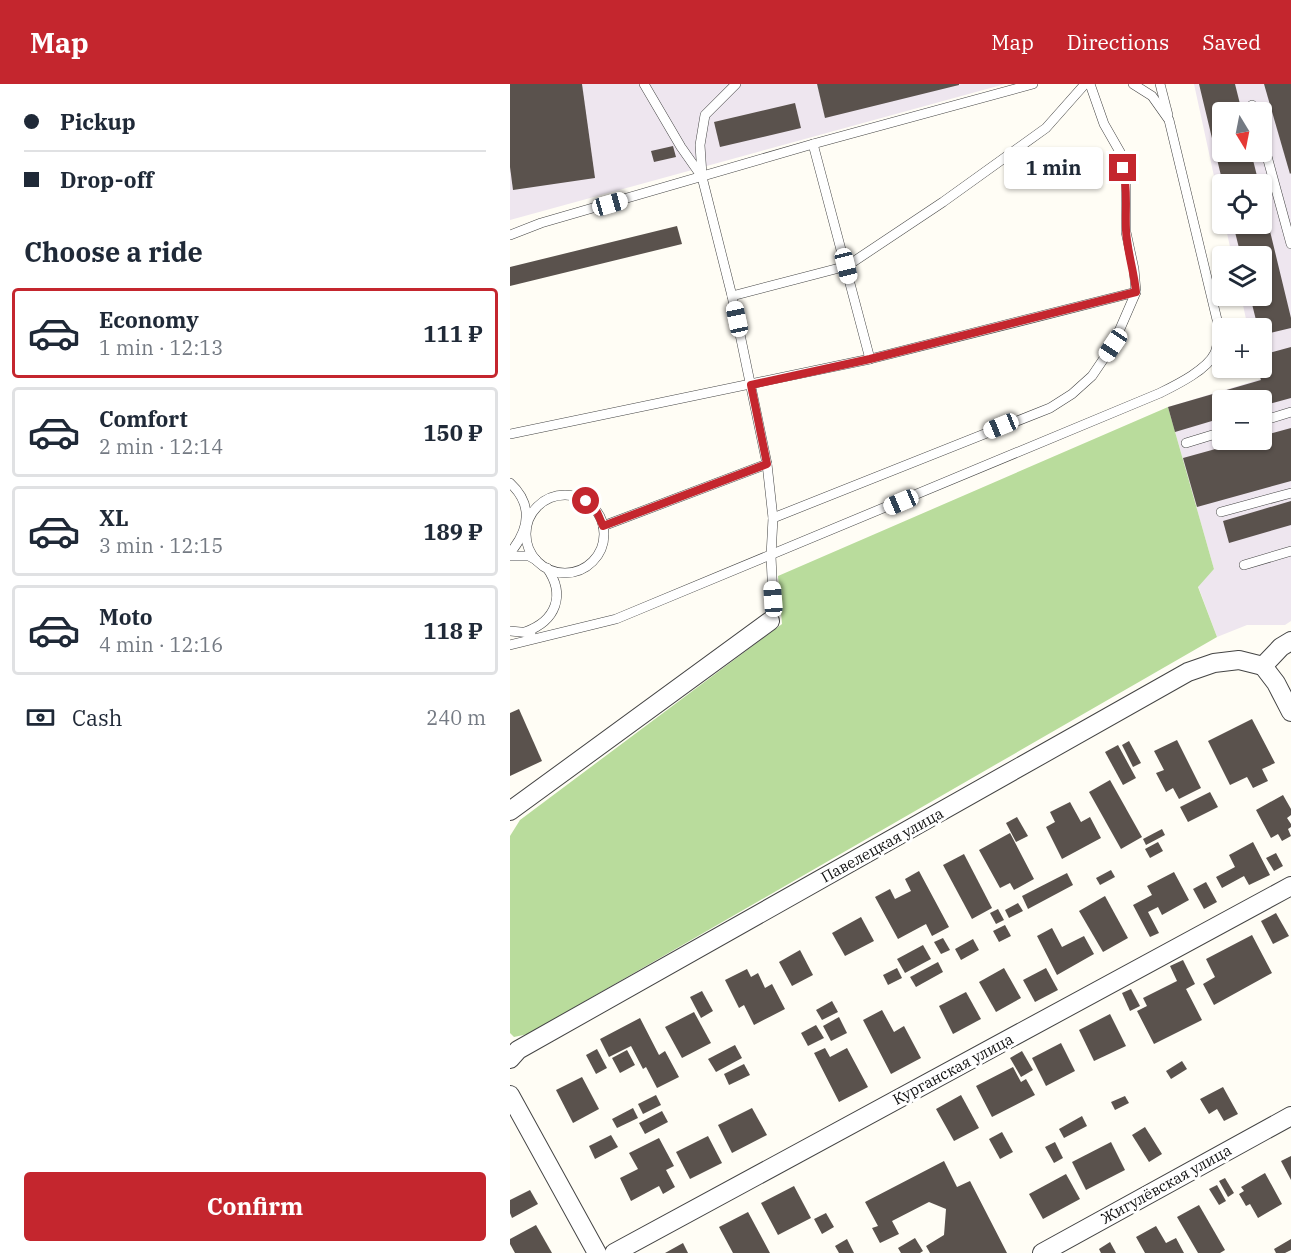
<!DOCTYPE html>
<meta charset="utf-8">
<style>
:root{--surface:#fff;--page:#f6f6f7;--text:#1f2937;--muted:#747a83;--line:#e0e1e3;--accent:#c4262e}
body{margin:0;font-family:"IBM Plex Serif",serif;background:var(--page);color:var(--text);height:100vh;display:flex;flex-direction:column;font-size:22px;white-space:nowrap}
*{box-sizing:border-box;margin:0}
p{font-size:20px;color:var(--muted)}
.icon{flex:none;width:33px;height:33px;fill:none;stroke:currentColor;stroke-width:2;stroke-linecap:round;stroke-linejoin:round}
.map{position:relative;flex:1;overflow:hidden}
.details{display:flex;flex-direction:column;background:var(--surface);width:510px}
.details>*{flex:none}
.banner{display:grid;align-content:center;height:132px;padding:0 24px;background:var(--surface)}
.needle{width:39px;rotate:170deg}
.buttons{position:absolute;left:702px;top:18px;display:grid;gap:12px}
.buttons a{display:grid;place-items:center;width:60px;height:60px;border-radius:6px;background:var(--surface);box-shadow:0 2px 4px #0004;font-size:30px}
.end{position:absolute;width:27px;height:27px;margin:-14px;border:8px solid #c4262e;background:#fff;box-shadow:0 0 0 3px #fff}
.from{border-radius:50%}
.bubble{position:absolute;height:42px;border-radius:6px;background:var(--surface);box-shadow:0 2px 4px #0004;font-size:20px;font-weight:700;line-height:42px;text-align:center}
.car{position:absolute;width:18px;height:36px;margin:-18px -9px;border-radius:8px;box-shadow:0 0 4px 2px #0007;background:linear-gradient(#fff 24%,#345 0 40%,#fff 0 76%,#345 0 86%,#fff 0)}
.banner b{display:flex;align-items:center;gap:21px;height:57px;font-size:22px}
.banner b+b{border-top:2px solid var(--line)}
.banner i{width:15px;height:15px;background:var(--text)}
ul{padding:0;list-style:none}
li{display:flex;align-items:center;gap:18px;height:90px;margin:0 12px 9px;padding:0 12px;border:3px solid var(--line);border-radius:6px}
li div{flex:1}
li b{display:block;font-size:22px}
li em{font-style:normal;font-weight:700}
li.active{border-color:var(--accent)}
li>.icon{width:54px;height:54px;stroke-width:1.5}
h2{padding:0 24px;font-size:27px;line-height:72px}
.pay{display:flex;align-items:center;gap:15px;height:66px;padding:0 24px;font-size:22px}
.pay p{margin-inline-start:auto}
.action{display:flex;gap:12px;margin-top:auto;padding:12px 24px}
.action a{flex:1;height:69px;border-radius:6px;background:var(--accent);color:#fff;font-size:24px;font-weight:700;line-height:69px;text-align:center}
header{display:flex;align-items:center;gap:36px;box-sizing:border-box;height:84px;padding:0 30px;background:var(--accent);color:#fff}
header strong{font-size:28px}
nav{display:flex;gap:33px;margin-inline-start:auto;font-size:21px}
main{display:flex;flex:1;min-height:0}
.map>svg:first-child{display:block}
.industrial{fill:#eee6ef;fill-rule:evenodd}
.forest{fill:#b9dc9c}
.building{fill:#5a524d}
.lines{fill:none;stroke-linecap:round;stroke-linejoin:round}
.service-casing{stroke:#444;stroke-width:10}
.minor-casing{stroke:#444;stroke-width:20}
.service{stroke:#fff;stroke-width:9}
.minor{stroke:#fff;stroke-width:18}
.route{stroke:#c4262e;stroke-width:8}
.labels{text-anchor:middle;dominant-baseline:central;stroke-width:6;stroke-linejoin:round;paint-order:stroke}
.street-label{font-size:15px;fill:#111;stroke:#fff}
</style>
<header>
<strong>Map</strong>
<nav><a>Map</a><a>Directions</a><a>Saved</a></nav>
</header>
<main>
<section class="details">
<div class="banner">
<b><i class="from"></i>Pickup</b>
<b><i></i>Drop-off</b>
</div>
<h2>Choose a ride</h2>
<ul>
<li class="active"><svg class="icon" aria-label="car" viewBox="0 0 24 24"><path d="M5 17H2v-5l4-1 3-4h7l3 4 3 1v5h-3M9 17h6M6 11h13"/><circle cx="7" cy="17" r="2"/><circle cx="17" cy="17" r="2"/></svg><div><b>Economy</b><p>1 min · 12:13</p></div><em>111 ₽</em></li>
<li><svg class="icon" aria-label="car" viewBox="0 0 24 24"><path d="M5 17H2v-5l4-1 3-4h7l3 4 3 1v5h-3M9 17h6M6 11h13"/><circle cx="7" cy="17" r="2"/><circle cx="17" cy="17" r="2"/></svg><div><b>Comfort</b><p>2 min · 12:14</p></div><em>150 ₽</em></li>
<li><svg class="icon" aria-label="car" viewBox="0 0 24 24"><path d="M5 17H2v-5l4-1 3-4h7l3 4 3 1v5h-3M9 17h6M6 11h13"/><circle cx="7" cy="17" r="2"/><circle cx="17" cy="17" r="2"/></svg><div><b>XL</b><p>3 min · 12:15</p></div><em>189 ₽</em></li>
<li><svg class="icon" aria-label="car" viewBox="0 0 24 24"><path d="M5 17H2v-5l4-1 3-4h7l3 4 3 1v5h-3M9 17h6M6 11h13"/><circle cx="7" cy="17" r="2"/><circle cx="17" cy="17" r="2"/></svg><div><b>Moto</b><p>4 min · 12:16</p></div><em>118 ₽</em></li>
</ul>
<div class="pay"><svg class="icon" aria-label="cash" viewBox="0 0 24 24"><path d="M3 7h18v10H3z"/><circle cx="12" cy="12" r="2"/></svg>Cash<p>240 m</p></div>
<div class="action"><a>Confirm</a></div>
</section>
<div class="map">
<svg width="781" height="1169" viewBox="0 0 781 1169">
<rect width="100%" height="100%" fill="#fffdf5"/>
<!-- industrial -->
<g class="industrial">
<path d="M0,0h495l-495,136z"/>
<path d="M684,0h97v537l-6,4h-38l-30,12 -19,-51 16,-17 -46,-162 93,-28 -4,-11h5v-40h-14l-7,-32h21v-40h-30l-7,-32h37v-40h-40v29zM712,28h40v40h-40zM712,316h40v40h-40z"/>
</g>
<!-- forest -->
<path class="forest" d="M658,323l46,162 -16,18 19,50 -689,397 -14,3 -4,-4v-197l10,-16 262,-196 -4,-48z"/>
<!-- building -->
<g class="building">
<path d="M0,0h72l13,94 -82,12 -3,-23z"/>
<path d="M307,0h142v1l-134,33z"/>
<path d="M689,0h36l7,28h-20v40h29l8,32h-36z"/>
<path d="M754,0h27v89l-1,1z"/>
<path d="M285,19l6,25 -81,19 -6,-25z"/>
<path d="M163,62l3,11 -22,5 -3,-11z"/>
<path d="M752,114l29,120v10l-29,7v-7h-4l-8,-32h12v-40h-21l-8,-32h29z"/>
<path d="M167,142l5,18 -172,42v-19z"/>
<path d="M781,263v51l-29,8v-6h-40v18l-47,14 -7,-25 93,-27 -4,-12h5v-13z"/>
<path d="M781,344v53l-94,26 -14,-49 65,-18h14v-4z"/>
<path d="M781,417v24l-62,18 -6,-22z"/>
<path d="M9,625l23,52 -32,15v-63z"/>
<path d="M742,635l23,44 -13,6 6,12 -15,7 -6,-11 -17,8 -22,-44z"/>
<path d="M667,656l24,48 -22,11 -6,-11 -7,4 -10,-19 8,-3 -10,-19z"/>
<path d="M619,657l12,22 -8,4 -11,-22z"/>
<path d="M608,661l18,33 -13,7 -18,-33z"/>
<path d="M600,696l32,57 -21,12 -32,-57z"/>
<path d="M700,708l8,15 -30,15 -8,-15z"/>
<path d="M773,711l8,14v6l-4,3 4,6v3l-3,2 3,7 -9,5 -4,-7 -7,4 -15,-28z"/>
<path d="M560,718l11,20 9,-5 11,21 -39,21 -16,-32 9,-5 -5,-10z"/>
<path d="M507,733l11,19 -12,6 -10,-19z"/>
<path d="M652,745l3,6 -19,10 -3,-6z"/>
<path d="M500,749l24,46 -20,11 -4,-7 -10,5 -21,-38z"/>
<path d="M648,758l5,9 -13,7 -5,-9z"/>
<path d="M743,758l17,33 -21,10 -5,-9 -22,12 -6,-11 19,-10 -6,-12z"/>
<path d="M766,769l7,13 -9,5 -8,-13z"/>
<path d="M454,770l28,54 -20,11 -29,-54z"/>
<path d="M601,786l4,7 -15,8 -4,-7z"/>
<path d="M409,787l30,56 -17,9 -6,-12 -28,15 -23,-42 15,-8 5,10 16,-8 -6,-12z"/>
<path d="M664,788l15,28 -27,15 -4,-8 -10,5 11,21 -9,4 -17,-32 19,-10 -5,-9z"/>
<path d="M557,789l6,12 -45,24 -6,-13z"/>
<path d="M696,798l11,20 -13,7 -11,-20z"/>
<path d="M595,812l23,42 -25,14 -24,-41z"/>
<path d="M508,819l5,8 -14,7 -4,-8z"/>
<path d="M488,825l6,11 -8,4 -6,-11z"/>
<path d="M766,829l13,23 -16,8 -12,-23z"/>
<path d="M351,833l13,24 -29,15 -13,-23z"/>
<path d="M495,841l6,11 -12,6 -6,-11z"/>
<path d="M542,844l10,19 22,-11 10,18 -37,21 -20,-39z"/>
<path d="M742,851l20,38 -58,32 -11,-21 12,-7 -9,-18z"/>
<path d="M433,854l7,12 -9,4 -7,-12z"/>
<path d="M463,855l6,11 -18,10 -6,-11z"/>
<path d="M413,861l8,14 -26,14 -8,-14z"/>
<path d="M290,866l13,25 -21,11 -13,-24z"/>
<path d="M673,876l12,24 -9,5 16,31 -48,24 -17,-33 10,-5 -4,-8 34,-17 -7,-15z"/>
<path d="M428,878l5,10 -27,15 -6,-10z"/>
<path d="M387,884l5,10 -14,7 -5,-10z"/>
<path d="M494,884l17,30 -25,14 -17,-30z"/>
<path d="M536,884l12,22 -23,12 -12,-22z"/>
<path d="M237,885l4,8 7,-4 7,15 7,-4 13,25 -31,16 -10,-20 -5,3 -14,-28z"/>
<path d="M621,905l9,17 -10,5 -8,-18z"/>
<path d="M192,907l11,20 -12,7 -11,-21z"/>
<path d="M456,908l15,27 -28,15 -14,-28z"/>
<path d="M322,917l6,11 -16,8 -6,-10z"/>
<path d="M372,926l12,22 10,-6 17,32 -30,16 -28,-54z"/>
<path d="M184,928l17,31 -29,15 -17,-31z"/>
<path d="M600,930l16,32 -32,15 -15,-31z"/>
<path d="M329,933l8,16 -16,8 -8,-15z"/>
<path d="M130,934l19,37 6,-4 14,26 -22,11 -11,-21 -3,2 -12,-23 -22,11 -9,-18z"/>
<path d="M306,941l8,13 -16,8 -7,-13z"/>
<path d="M551,959l14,28 -29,15 -14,-28z"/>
<path d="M225,961l7,13 -26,14 -8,-13z"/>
<path d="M315,964l5,9 17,-9 21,39 -29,15 -25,-49z"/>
<path d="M87,965l10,19 -11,6 -10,-19z"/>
<path d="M117,966l8,15 -15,8 -8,-15z"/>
<path d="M512,967l11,19 -12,7 -11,-19z"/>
<path d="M672,977l5,8 -16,10 -5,-8z"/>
<path d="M234,980l6,11 -21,10 -5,-11z"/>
<path d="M503,983l8,15 5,-3 9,16 -43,22 -16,-31z"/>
<path d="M72,993l17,32 -26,14 -17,-33z"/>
<path d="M713,1003l15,27 -14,7 -7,-12 -8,5 -9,-15z"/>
<path d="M146,1011l5,10 -18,9 -5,-10z"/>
<path d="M451,1011l18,33 -25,13 -18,-32z"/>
<path d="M615,1012l4,7 -14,7 -4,-8z"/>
<path d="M123,1024l5,10 -21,10 -5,-9z"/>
<path d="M242,1024l15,27 -35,18 -14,-28z"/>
<path d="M152,1027l6,11 -23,12 -6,-11z"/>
<path d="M572,1032l5,10 -23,12 -5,-9z"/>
<path d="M635,1043l17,27 -13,8 -17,-27z"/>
<path d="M492,1048l11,20 -13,7 -11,-20z"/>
<path d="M101,1051l7,12 -23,12 -6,-13z"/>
<path d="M198,1052l14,27 -32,16 -14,-27z"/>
<path d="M149,1054l15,28 -8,4 9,17 -12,7 -4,-8 -28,15 -11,-23 18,-9 -9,-16z"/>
<path d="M545,1058l8,16 -9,5 -9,-16z"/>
<path d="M601,1058l14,28 -39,20 -14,-28z"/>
<path d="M781,1072v24l-10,-19z"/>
<path d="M434,1077l13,26 13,-6 37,72h-77l-4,-7 18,-11 2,-26 -17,-7 -37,19 7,13 -19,9 -8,-15 6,-2 -13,-24z"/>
<path d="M755,1089l17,31 -24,14 -8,-14 -4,2 -7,-12 5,-3 -3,-4z"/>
<path d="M556,1090l14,25 -37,20 -14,-25z"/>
<path d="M715,1094l9,15 -6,4 -9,-16z"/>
<path d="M707,1101l9,16 -7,4 -10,-16z"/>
<path d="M284,1102l17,32 -33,17 -17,-32z"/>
<path d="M20,1106l8,14 -26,14 -2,-5v-13z"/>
<path d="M689,1121l26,45 -5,3h-22l-21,-36z"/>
<path d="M238,1128l22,41h-37l-14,-26z"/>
<path d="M316,1129l8,14 -12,7 -8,-15z"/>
<path d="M26,1141l16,28h-37l-5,-9v-5z"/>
<path d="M646,1142l10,17 10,-5 8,15h-39l-9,-16z"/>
<path d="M405,1154l8,13 -3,2h-19l-3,-5z"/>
<path d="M337,1155l7,14h-15l-4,-7z"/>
<path d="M781,1155v11l-6,3h-9l-2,-4z"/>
<path d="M600,1158l6,11h-15l-2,-4z"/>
<path d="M173,1159l5,10h-23z"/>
</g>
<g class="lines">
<!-- service casing -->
<g class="service-casing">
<g id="service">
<path d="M134,0l37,63 21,30 30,119 35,168 6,54 -2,38 2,43 -3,22"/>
<path d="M650,0l8,31"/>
<path d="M742,21l2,7"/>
<path d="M752,54l29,106"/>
<path d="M303,60l57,215"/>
<path d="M192,91l-2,-30 5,-30 31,-31"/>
<path d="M0,151l31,-12 272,-79 220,-60"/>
<path d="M222,212l115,-30 96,-64 103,-74 39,-44"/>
<path d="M752,337l29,-9"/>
<path d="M0,350l360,-75 266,-67"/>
<path d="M676,359l36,-11"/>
<path d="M0,399c24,22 19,47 0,70"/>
<circle cx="55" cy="450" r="39"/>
<path d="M711,428l70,-19"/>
<path d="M263,434l277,-110 22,-14 20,-18 21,-31 23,-53 -2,-23 -8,-37v-48l-6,-32 -16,-28 -14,-40"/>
<path d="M93,442l164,-62"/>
<path d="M0,472h19l7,4"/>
<path d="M734,481l47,-14"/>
<path d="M0,547l21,2"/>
<path d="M15,548c31,-11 41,-37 22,-64"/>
<path d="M0,561l106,-26 544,-226c16,-8 47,-23 55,-40 3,-7 3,-17 4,-25l-50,-208 -17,-24 -19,-12"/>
</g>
</g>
<!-- minor casing -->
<g class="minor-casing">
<g id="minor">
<path d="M753,582l13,17 15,29"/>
<path d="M753,582l18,-19 10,-6"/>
<path d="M0,727l260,-190"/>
<path d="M0,975l8,-9 670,-378 26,-9 25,-3 24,6"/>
<path d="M0,1011l87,158"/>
<path d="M104,1169l677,-367"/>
<path d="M532,1169l249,-137"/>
</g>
</g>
<!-- service -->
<use href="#service" class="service"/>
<!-- minor -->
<use href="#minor" class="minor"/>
</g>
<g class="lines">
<!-- route -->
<path class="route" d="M76,417l11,11 6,14 164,-62 -16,-79 119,-26 266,-67c-2,-21 -9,-41 -10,-62 -1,-21 2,-41 -3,-62"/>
</g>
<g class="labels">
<!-- street labels -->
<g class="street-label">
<text transform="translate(372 761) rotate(-29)">Павелецкая улица</text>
<text transform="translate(443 985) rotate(-28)">Курганская улица</text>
<text transform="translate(656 1100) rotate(-29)">Жигулёвская улица</text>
</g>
</g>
</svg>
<div class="buttons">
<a><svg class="needle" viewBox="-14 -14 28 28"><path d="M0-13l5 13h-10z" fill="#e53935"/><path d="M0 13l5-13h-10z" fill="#747a83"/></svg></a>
<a><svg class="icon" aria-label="locate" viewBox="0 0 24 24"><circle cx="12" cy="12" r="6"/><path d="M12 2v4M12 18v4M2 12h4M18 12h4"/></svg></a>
<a><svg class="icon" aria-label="layers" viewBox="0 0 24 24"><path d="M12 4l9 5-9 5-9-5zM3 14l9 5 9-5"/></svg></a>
<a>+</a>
<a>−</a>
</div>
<i class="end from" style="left:76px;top:417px"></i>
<i class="end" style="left:613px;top:84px"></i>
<div class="bubble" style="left:494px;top:63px;width:99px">1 min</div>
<i class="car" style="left:100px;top:120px;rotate:74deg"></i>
<i class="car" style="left:336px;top:182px;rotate:166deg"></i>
<i class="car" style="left:227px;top:235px;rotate:348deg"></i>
<i class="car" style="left:603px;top:261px;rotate:214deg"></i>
<i class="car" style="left:491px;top:342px;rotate:248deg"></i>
<i class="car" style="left:391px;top:418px;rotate:247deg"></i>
<i class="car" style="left:263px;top:515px;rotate:356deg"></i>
</div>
</main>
